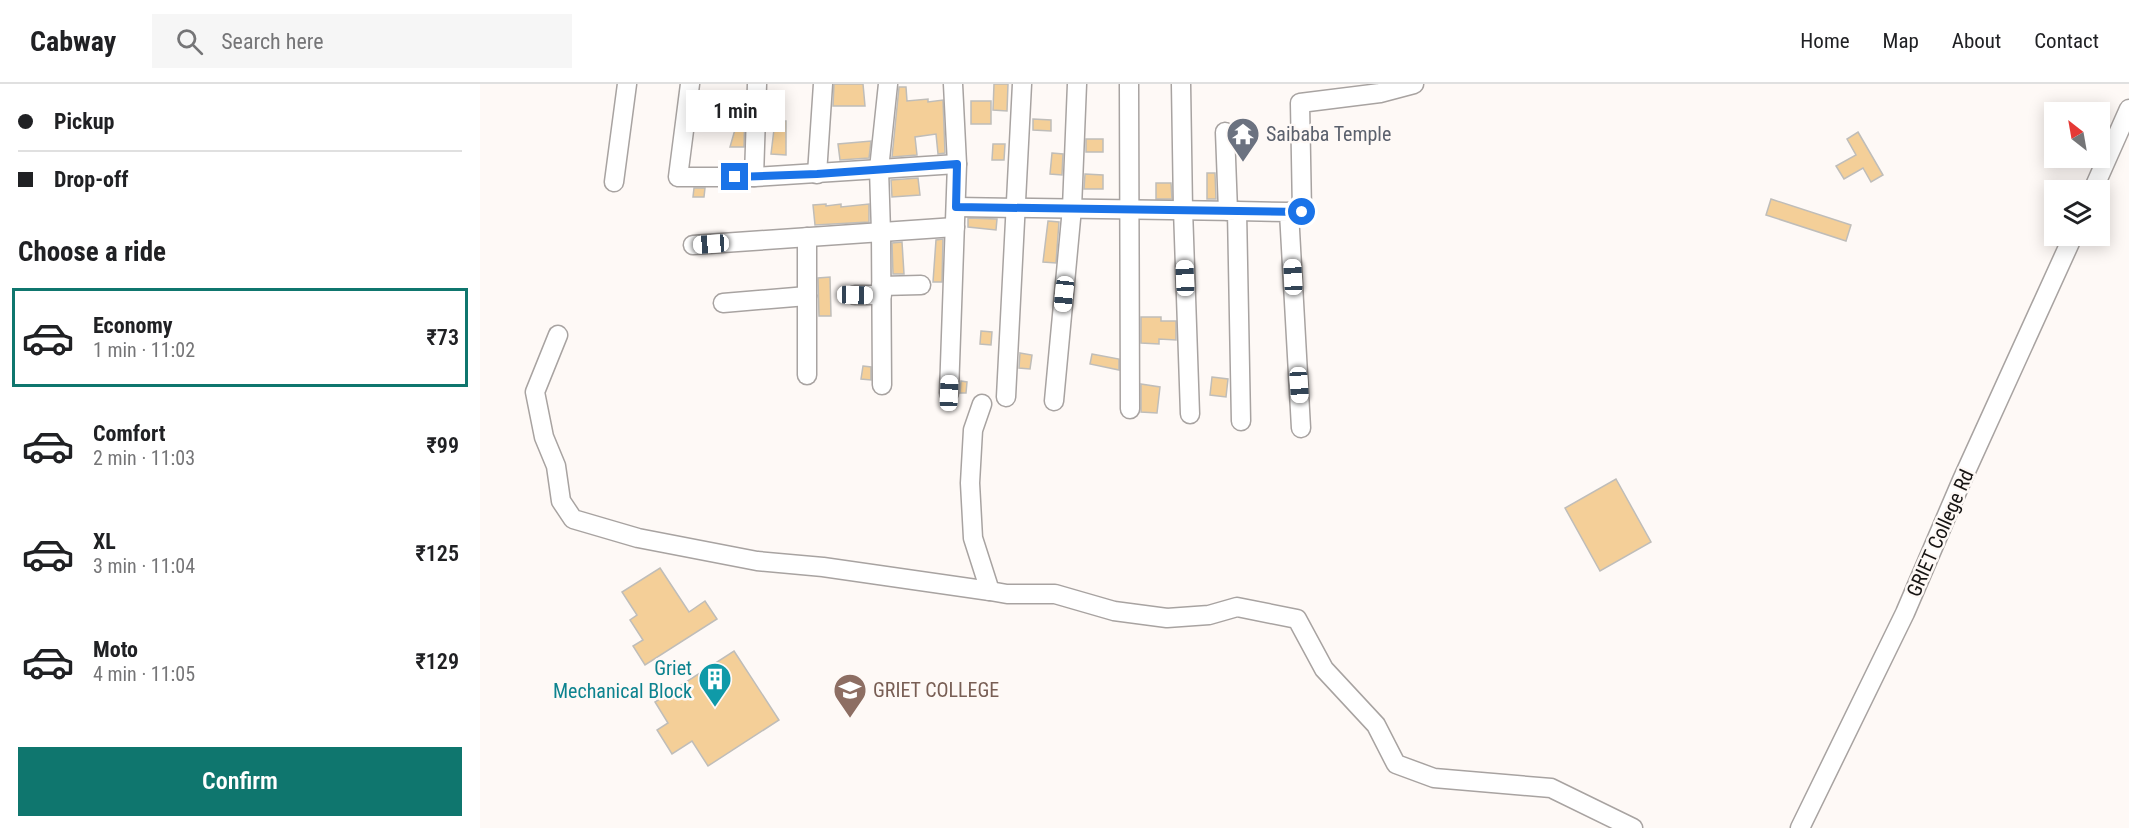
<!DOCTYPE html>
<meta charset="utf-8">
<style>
:root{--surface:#fff;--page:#f6f6f6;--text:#202124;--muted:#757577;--line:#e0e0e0;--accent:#0f766e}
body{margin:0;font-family:"Roboto Condensed",sans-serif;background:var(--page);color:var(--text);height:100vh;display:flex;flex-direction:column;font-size:22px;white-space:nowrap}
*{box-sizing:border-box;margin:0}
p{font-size:20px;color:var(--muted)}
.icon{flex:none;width:33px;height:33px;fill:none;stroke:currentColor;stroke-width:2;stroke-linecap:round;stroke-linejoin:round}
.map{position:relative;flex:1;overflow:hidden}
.side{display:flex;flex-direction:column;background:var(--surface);width:480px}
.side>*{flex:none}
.hud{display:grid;align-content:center;height:132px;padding:0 18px;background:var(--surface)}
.needle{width:39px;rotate:329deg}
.tools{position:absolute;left:1564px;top:18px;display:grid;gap:12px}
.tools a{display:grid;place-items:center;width:66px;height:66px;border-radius:0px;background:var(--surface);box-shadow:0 3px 15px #0003;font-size:30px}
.end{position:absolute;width:27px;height:27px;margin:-14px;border:8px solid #1a73e8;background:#fff;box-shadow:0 0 0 3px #fff}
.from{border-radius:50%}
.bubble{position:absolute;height:42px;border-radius:0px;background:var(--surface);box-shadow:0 3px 15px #0003;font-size:20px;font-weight:600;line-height:42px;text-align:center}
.car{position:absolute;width:18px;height:36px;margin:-18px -9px;border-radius:8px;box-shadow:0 0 4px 2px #0007;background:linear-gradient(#fff 24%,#345 0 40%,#fff 0 76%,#345 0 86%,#fff 0)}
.hud b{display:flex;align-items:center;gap:21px;height:57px;font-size:22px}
.hud b+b{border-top:2px solid var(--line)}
.hud i{width:15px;height:15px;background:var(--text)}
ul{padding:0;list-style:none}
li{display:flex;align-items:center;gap:18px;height:99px;margin:0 12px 9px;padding:0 6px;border:3px solid transparent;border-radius:0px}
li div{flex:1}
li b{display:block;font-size:22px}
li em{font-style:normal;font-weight:600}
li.active{border-color:var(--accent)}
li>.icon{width:54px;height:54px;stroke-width:1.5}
h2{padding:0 18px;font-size:27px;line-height:72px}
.primary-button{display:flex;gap:12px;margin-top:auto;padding:12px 18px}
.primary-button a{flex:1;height:69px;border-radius:0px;background:var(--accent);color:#fff;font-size:24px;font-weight:600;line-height:69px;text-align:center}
header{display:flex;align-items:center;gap:36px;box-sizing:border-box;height:84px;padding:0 30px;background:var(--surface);border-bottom:2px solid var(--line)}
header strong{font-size:28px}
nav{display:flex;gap:33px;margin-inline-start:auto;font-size:21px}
.search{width:420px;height:54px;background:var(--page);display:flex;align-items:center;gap:15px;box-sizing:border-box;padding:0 21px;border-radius:0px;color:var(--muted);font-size:22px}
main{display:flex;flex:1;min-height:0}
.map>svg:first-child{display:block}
.building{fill:#f4cf98;stroke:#bfbdb9;stroke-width:1.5}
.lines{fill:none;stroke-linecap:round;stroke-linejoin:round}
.minor-casing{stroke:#a8a3a1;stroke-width:21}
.minor{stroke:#fff;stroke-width:18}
.route{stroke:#1a73e8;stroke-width:8}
.labels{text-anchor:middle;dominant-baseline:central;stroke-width:5;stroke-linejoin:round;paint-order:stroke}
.worship-label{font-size:20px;fill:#5b616d;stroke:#fef9f6;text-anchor:start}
.street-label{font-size:20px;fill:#161413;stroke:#fef9f6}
.culture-label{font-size:20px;fill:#0d838f;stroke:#fef9f6;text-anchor:end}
.education-label{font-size:20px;fill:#785e54;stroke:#fef9f6;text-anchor:start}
</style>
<header>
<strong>Cabway</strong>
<div class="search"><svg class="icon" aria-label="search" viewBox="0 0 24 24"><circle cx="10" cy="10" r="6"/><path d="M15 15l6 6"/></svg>Search here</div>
<nav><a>Home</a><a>Map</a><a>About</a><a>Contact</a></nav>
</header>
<main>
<section class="side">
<div class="hud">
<b><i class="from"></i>Pickup</b>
<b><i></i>Drop-off</b>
</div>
<h2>Choose a ride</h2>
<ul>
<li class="active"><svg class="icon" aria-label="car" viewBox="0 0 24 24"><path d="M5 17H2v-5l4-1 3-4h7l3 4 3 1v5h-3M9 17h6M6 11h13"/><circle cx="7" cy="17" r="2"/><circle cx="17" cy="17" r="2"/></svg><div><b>Economy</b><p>1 min · 11:02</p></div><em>₹73</em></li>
<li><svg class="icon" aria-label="car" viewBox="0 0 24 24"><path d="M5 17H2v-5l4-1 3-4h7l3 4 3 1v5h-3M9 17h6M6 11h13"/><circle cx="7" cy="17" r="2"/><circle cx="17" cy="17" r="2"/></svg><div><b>Comfort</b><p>2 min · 11:03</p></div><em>₹99</em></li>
<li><svg class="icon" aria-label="car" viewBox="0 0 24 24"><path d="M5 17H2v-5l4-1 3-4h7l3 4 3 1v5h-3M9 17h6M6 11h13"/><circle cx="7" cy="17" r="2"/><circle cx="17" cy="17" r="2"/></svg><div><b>XL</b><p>3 min · 11:04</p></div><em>₹125</em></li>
<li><svg class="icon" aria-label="car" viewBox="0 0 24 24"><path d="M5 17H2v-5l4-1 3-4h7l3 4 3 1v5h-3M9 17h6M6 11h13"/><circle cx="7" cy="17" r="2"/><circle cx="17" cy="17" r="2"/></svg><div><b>Moto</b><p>4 min · 11:05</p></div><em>₹129</em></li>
</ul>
<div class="primary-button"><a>Confirm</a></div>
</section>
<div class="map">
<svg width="1649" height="744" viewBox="0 0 1649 744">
<rect width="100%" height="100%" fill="#fef9f6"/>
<!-- building -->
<g class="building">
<path d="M354,0h29l2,22h-32z"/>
<path d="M514,0h14l-1,27 -14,-1z"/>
<path d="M419,3h7l1,14 21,-2v3l15,-2 2,53 -7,1 -2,-20 -21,3 2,18 -25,2z"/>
<rect x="491" y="17" width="20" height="23"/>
<path d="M245,21l20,2 -1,40h-14l8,-28h-12z"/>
<path d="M553,35l18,1v11l-18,-1z"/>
<path d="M295,37h11v34l-15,-1z"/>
<path d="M1378,48l25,43 -12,7 -8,-14 -19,11 -8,-13 20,-11 -9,-16z"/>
<rect x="606" y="55" width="17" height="13"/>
<path d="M391,57l-2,17 -29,2 -2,-16z"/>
<path d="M513,60h12l-1,16h-12z"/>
<path d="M572,69l11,1 -1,21 -12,-1z"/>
<path d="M727,89h8l1,26h-9z"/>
<path d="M605,90l18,1v14h-19z"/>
<path d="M438,94l2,17 -28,2 -1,-17z"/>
<path d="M676,99h15l1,16h-16z"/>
<path d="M214,104h11l-1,9h-11z"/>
<path d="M1291,115l80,26 -5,16 -80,-26z"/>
<path d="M346,120v2l15,-2v3l28,-3v18l-54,3 -2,-20z"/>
<path d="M488,134l29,1 -1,11 -28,-3z"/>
<path d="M568,137l11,1 -3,41 -13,-1z"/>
<path d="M463,155l-1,43h-9l3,-42z"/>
<path d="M422,158l2,32h-11l-1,-31z"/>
<path d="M350,193l1,39h-12l-1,-38z"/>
<path d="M661,233h20v4h15v19l-17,-1v5l-18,-1z"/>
<path d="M501,247l11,1 -1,13 -11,-1z"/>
<path d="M540,269l12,2 -2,14 -11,-1z"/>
<path d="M612,270l27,5v11l-29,-6z"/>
<path d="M383,282l8,1v13l-10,-1z"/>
<path d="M732,293l16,2 -2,18 -16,-2z"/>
<path d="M481,297l6,1 -1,11h-6z"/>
<path d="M661,300l19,3 -3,26 -16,-1z"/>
<path d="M1136,395l35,63 -51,29 -35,-63z"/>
<path d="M180,484l29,44 16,-11 12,18 -72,46 -12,-19 10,-6 -13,-20 7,-5 -15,-23z"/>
<path d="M254,567l45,69 -71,46 -16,-25 -20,13 -15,-24 11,-7 -13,-21z"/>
</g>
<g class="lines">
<!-- minor casing -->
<g class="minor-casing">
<g id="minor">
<path d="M210,0l-12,93h76l203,-13"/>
<path d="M649,0l1,325"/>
<path d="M701,0l2,125 7,205"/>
<path d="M745,48l3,79"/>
<path d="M337,90l6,-90"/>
<path d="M274,93l3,-93"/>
<path d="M134,98l13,-98"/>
<path d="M1613,106l36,-81"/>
<path d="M476,123l281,4 4,210"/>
<path d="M757,127l52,1 12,216"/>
<path d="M809,128h13l-2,-109 80,-10 34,-9"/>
<path d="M327,153v138"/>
<path d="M213,161l262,-18"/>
<path d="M401,202l40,-1"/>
<path d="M375,211h27"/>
<path d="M243,219l84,-7"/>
<path d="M78,251l-23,57 9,45 12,29 5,35 12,18 65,19 119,23 66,6 167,24"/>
<path d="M402,301l-1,-153 -2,-63 9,-85"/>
<path d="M469,309l8,-229 -4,-80"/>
<path d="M526,313l16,-313"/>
<path d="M574,317l18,-193 5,-124"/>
<path d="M502,320l-9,26 -3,53 3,55 17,53 17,3h48l59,17 53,7 42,-3 28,-8 60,12 27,50 52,56 20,39 38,14 117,10 82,40"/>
<path d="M1320,744l105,-215 57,-133 111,-244"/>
</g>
</g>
<!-- minor -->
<use href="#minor" class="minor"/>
</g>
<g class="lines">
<!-- route -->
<path class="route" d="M255,93l82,-3 140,-10 -1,43 346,5"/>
</g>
<!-- icons -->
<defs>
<g id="temple-pin" transform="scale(1.725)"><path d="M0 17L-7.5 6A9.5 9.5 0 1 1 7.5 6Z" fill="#6b7280" stroke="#fef9f6"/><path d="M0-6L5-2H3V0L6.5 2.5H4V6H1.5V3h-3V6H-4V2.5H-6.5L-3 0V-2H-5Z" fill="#fff"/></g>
<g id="building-pin" transform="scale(1.725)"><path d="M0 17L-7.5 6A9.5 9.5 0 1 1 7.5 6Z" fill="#0f9aa8" stroke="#fef9f6"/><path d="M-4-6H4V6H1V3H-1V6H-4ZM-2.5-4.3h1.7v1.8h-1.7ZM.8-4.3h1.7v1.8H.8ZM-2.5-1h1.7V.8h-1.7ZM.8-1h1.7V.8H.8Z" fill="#fff"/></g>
<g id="university-pin" transform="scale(1.725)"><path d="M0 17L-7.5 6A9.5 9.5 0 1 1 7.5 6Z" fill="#8d6e63" stroke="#fef9f6"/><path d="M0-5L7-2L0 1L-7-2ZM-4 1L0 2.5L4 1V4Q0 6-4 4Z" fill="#fff"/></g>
</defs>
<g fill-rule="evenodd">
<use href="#temple-pin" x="763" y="50"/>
<use href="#building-pin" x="235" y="595"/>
<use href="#university-pin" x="370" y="606"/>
</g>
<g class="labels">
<!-- worship labels -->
<g class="worship-label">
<text x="786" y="50">Saibaba Temple</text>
</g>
<!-- street labels -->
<g class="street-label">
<text transform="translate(1460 449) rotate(-66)">GRIET College Rd</text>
</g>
<!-- culture labels -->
<g class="culture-label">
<text x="212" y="584">Griet<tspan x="212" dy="23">Mechanical Block</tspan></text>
</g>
<!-- education labels -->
<g class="education-label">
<text x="393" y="606">GRIET COLLEGE</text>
</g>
</g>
</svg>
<div class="tools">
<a><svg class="needle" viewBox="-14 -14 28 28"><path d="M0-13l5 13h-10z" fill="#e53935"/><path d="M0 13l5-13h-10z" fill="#757577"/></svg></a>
<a><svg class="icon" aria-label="layers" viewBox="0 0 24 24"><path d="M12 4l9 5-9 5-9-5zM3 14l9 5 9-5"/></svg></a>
</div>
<i class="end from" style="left:822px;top:128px"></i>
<i class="end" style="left:255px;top:93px"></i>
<div class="bubble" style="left:206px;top:6px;width:99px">1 min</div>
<i class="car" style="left:231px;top:160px;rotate:266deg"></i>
<i class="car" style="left:813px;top:193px;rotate:357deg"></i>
<i class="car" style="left:705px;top:194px;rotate:358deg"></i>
<i class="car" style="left:584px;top:210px;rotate:186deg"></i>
<i class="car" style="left:375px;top:211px;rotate:91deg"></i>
<i class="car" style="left:819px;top:301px;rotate:176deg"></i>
<i class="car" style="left:469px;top:309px;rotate:2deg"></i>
</div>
</main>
